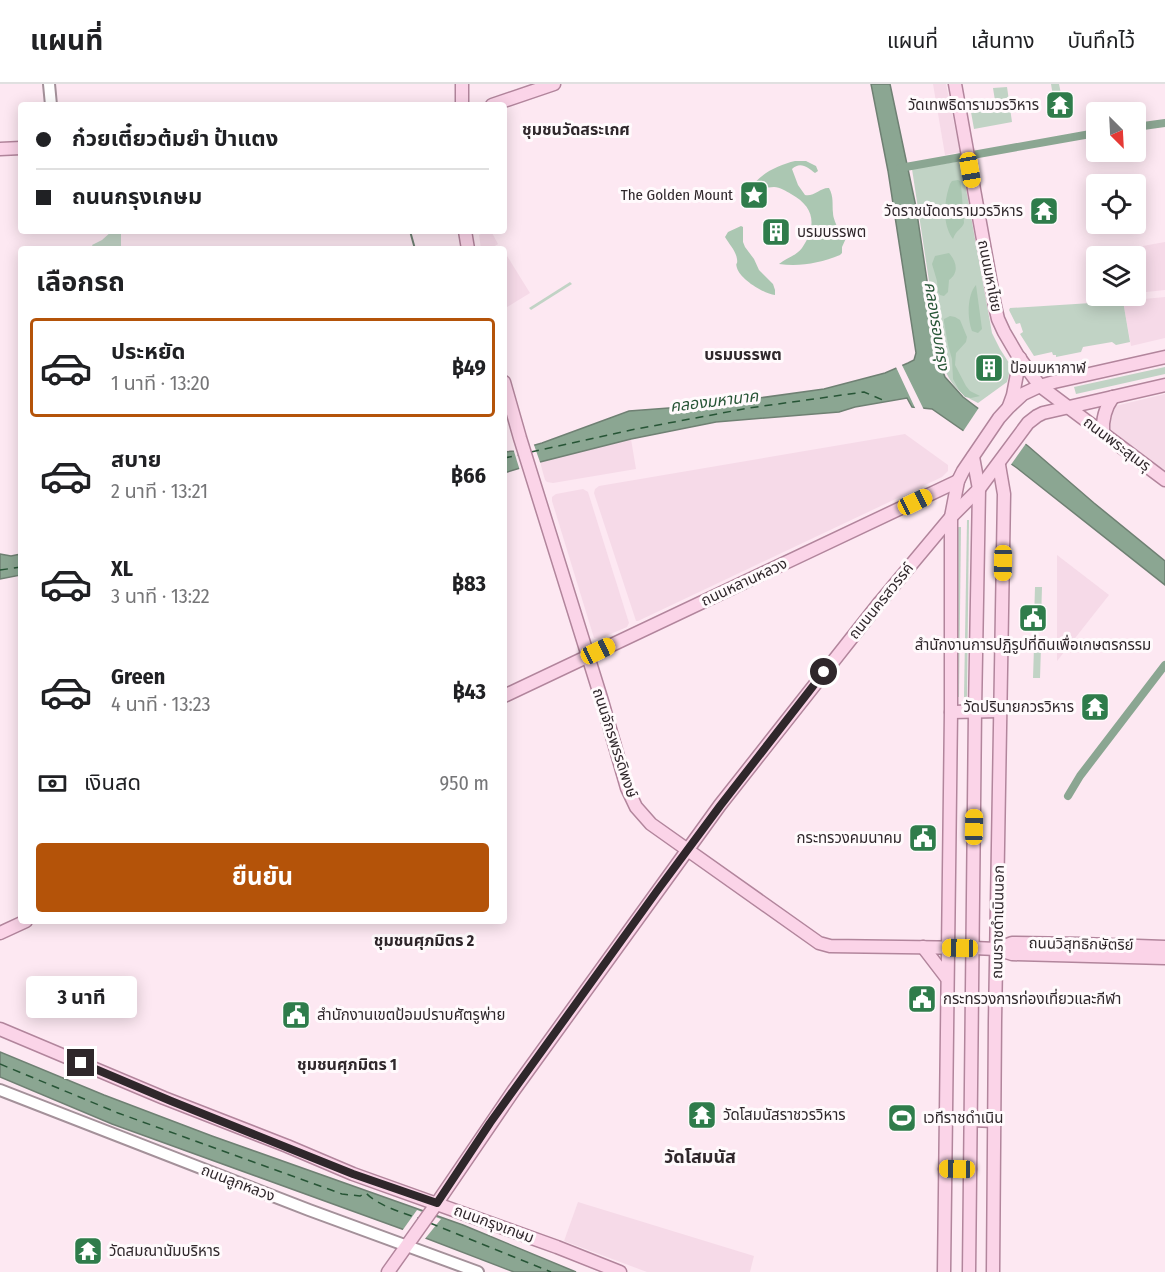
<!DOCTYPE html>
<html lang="th">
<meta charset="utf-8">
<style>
:root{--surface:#fff;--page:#f2f2f2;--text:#202124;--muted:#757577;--line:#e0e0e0;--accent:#b45309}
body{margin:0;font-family:"Fira Sans Condensed","Noto Sans Thai",sans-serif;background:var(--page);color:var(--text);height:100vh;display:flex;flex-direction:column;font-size:22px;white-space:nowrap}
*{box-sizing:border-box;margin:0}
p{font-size:20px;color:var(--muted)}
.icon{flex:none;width:33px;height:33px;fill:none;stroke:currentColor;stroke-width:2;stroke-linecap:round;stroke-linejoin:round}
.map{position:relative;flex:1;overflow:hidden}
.drawer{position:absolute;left:18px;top:162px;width:489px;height:678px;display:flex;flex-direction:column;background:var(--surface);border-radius:6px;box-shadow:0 3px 15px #0003}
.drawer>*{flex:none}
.top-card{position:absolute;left:18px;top:18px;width:489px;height:132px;border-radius:6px;box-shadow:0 3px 15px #0003;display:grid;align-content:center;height:132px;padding:0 18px;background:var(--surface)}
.needle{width:39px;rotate:156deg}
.controls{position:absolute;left:1086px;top:18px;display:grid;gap:12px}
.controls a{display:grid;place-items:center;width:60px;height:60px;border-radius:6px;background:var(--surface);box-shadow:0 3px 15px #0003;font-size:30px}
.end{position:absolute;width:27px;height:27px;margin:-14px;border:8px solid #2f272b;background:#fff;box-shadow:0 0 0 3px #fff}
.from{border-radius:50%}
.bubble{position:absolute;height:42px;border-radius:6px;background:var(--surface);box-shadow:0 3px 15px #0003;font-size:20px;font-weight:700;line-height:42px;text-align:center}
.car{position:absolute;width:18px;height:36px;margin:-18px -9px;border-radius:8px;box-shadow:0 0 4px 2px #0007;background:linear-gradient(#f5c518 24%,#345 0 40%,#f5c518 0 76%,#345 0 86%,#f5c518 0)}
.top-card b{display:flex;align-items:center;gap:21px;height:57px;font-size:22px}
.top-card b+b{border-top:2px solid var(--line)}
.top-card i{width:15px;height:15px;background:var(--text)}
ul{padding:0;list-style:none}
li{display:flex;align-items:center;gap:18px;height:99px;margin:0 12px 9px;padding:0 6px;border:3px solid transparent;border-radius:6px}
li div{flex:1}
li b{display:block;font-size:22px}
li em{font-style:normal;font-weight:700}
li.selected{border-color:var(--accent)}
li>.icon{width:54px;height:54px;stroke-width:1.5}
h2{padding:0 18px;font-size:27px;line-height:72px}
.pay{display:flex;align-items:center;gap:15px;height:66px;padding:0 18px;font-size:22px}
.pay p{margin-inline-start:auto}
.primary-button{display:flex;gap:12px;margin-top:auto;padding:12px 18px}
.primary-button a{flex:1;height:69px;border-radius:6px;background:var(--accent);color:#fff;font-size:24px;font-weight:700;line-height:69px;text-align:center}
header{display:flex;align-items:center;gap:36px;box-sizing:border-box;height:84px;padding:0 30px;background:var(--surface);border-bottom:2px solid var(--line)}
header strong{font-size:28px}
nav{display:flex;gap:33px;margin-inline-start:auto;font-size:21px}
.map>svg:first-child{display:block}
.built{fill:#f6dae8}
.green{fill:#c1d3c5}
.forest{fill:#abc7b2}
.water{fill:#8ba692;stroke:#6f8073;stroke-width:1.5}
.pier{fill:#fde8f2}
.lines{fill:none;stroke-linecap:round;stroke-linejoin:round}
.stream{stroke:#6f8073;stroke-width:2}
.canal{stroke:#8ba692;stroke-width:8}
.ferry{stroke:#275536;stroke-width:1.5;stroke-dasharray:8 6;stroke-linecap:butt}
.minor-casing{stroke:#a4919a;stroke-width:14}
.major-casing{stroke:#b2859c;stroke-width:15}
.minor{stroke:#fff;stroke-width:10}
.major{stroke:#fbd4e8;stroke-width:12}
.route{stroke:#2f272b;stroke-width:8}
.labels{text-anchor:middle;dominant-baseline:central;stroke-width:6;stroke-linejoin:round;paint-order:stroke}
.poi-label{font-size:15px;fill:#2f272b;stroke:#fffafc;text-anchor:start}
.street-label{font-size:15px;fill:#2f272b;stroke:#fffafc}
.neighbourhood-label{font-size:16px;font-weight:bold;fill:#2f272b;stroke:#fffafc}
.water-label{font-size:16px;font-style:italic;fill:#275536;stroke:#fffafc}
.quarter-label{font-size:18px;font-weight:bold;fill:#2f272b;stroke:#fffafc}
</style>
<header>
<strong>แผนที่</strong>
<nav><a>แผนที่</a><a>เส้นทาง</a><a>บันทึกไว้</a></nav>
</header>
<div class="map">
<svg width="1165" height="1188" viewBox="0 0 1165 1188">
<rect width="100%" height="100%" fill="#fde8f2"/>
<!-- built -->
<g class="built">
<path d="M933,0h13l14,68 -15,3z"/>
<path d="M487,147h4l7,13 -8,5h-9l-2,-14z"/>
<path d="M1165,158v48l-19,2 -9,-45z"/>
<path d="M504,167l26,42 -26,16z"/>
<path d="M1165,213v41l-34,8 -8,-45z"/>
<path d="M1165,310v76l-54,-34 -2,-5 -4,-12 6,-12z"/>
<path d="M905,350l43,31v6l-6,6 -304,144h-2l-42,-128 1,-4 4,-3z"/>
<path d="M631,355l5,30 -83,14 -6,-1 -2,-2 -5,-18z"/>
<path d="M583,405l5,3 41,131 -2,4 -28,12 -5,-1 -42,-137v-4l4,-3z"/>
<path d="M1057,471l52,40 -52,66z"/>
<path d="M578,1118l176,54 -4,16h-103l-83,-31z"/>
</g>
<!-- green -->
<g class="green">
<path d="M1051,0h8l6,30 -9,1z"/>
<path d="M1007,3l5,35 -38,7 -3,-17 25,-5 -3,-19z"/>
<path d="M961,77l31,172 8,16 11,17 -4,16 -29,21c-21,-10 -29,-21 -37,-43l-29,-191z"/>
<path d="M112,147h9v17l-28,-1 -1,-2 10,-5z"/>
<path d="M570,198l2,2 -41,26 -2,-2z"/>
<path d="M1123,217l7,41 -14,3 -4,-3 -29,5 -2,5 -25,5v-2h-3l-1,-3 -18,4 -14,-22 3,-2 -3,-9 -4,1 -7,-14 1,-2z"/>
<path d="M1165,283v7l-89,20 -2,-7z"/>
<path d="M967,436h2l-2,177h-3z"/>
<path d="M958,443h3l-2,170h-4z"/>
<path d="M1035,503h7l-1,32h-7z"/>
<path d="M1034,562l7,1 -1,31h-7z"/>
</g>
<!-- forest -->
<g class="forest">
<path d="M795,77h11l10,5 2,5 -3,2c-7,-6 -15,-12 -23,-4l6,16 7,10c9,2 16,-8 24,-7 5,9 3,16 4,25 0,5 3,10 4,14l8,4 2,5 -5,11v6l-2,2c-20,8 -40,12 -61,9 7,-6 17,-8 23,-16 15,-22 13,-41 -11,-54 -5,-3 -11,-7 -17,-7 -7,0 -16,3 -23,5l-1,-3c9,-15 28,-24 45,-28z"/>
<path d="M958,96l2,1 1,3 3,39c-2,6 -8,7 -11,16 -11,-15 -9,-38 -3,-55l2,-3z"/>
<path d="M741,142l2,1v15l2,5 9,12 5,11 14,14 2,6v5c-11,-1 -35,-16 -38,-27 -2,-7 1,-2 0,-9 -1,-8 -8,-15 -12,-22l3,-5z"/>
<path d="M949,169c8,9 10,20 0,27l-1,12 -4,4 -4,-1 -2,-3 -1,-11 -5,-17 3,-8z"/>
<path d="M976,201l6,44 -4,4 -6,-2c-5,-13 -5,-36 4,-46z"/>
<path d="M950,232l5,1 5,3 7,17 -1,5 -10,11 -1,12 11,21 4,5 10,5 -9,2 -6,-1 -6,-7 -6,-11 -1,-20 -4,-14 -4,-23v-3z"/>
</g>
<!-- water -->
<g class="water">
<path d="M871,0h19l26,123 23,154 6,16 18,20 65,49 66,57 71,58v24l-148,-117 -85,-59 -20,-2 -5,-9 -52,9 -16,5 -123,10 -85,17 -91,23 -36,11v-21l10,-1 28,-8 87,-32 80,-6 115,-16 61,-16 23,-10 6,-3 2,-7 -28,-182z"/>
<path d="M0,470l11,2 10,-2v21l-21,4z"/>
<path d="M0,968l104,43 108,41 251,89 113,47h-62l-112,-43 -290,-105 -112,-47z"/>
</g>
<!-- pier -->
<g class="pier">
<path d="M901,279l23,47 1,1 -9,-1 -21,-45z"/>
<path d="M980,322l47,36 -17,24 -48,-33z"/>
<path d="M533,358l8,23 -21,6 -7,-23z"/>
<path d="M417,1126l24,9 -17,21 -22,-9z"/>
</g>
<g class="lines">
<!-- stream -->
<path class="stream" d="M410,147l5,18"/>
<!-- canal -->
<g class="canal">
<path d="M1136,43l29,-4"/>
<path d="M900,84l196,-35"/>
<path d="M1068,712l12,-20 85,-111"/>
</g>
<!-- ferry -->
<g class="ferry">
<path d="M531,368l100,-22 118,-22 115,-16 21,9"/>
<path d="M504,374l16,-3"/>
<path d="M0,486l21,-3"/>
<path d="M0,980l118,49 224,81 18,2 6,-3c12,13 38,20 54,26"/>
<path d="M430,1139l121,49"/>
</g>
<!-- minor casing -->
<g class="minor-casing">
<g id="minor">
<path d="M49,0l2,21"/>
<path d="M0,1006l309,120 169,62"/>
</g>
</g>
<!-- major casing -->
<g class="major-casing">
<g id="major">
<path d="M955,0l40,222 3,13 6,13 14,24 22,30 125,94"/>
<path d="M462,21v-21"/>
<path d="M492,21l62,-21"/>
<path d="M0,65l21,-1"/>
<path d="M465,147l3,18"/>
<path d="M504,298l16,56 82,263 25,87 9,19 15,17 168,119 11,3 143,2 24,1 15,5 153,4"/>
<path d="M1009,322l4,-11 7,-37"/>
<path d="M1103,349c-1,-14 2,-25 10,-36"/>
<path d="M504,612l454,-215"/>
<path d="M951,628l49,-1"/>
<path d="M0,849l26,-12"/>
<path d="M923,863l23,30"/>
<path d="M997,865l15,-6 70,1 83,3"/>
<path d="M0,945l164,69 123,48 66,28 204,73 63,25"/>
<path d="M971,1036l23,1"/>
<path d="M945,1085h25"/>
<path d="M388,1188l49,-69 77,-113 206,-285 160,-203 71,-85 28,-28 49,-66 9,-7 6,-3 122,-28"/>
<path d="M944,1188l7,-560v-195l7,-36 5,-10 36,-53 10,-11 14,-13 17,-8 14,-4 111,-25"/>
<path d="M969,1188l6,-561 4,-222 -6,-32"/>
<path d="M993,1188l2,-251 9,-527 -5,-29"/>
</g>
</g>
<!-- minor -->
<use href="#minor" class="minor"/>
<!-- major -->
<use href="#major" class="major"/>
</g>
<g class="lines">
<!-- route -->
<path class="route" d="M81,979l90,38 182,73 84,29 53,-80 167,-232 63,-85 104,-134"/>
</g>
<!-- icons -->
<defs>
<g id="temple-square" transform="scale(1.5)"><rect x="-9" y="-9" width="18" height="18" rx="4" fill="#2f7c4b" stroke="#fffafc"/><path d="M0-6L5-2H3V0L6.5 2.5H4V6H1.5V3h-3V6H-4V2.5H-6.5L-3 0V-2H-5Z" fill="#fff"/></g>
<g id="sight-square" transform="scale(1.5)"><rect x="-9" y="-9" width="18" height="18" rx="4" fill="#2f7c4b" stroke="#fffafc"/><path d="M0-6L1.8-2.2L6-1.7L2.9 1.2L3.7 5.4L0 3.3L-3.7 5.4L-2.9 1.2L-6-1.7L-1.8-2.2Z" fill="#fff"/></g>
<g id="building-square" transform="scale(1.5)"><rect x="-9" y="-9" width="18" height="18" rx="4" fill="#2f7c4b" stroke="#fffafc"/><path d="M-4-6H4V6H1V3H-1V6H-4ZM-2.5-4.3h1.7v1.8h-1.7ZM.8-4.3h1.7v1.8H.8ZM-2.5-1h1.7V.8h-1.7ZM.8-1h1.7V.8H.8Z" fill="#fff"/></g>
<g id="civic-square" transform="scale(1.5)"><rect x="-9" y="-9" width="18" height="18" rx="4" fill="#2f7c4b" stroke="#fffafc"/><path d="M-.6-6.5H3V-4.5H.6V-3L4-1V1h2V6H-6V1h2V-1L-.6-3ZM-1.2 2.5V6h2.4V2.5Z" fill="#fff"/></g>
<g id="stadium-square" transform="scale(1.5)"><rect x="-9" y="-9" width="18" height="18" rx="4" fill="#2f7c4b" stroke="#fffafc"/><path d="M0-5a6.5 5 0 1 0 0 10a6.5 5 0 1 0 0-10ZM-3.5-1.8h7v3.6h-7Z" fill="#fff"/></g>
</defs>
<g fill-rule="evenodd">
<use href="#temple-square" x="1060" y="21"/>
<use href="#sight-square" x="754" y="111"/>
<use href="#temple-square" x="1044" y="127"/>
<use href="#building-square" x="776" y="148"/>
<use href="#building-square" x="989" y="284"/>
<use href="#civic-square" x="1033" y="534"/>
<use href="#temple-square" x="1095" y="623"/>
<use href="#civic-square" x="923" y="754"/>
<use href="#civic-square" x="922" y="915"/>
<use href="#civic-square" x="296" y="931"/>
<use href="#temple-square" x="702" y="1031"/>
<use href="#stadium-square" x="902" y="1034"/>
<use href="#temple-square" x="88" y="1167"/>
</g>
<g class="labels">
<!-- poi labels -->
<g class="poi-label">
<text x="1039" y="21" text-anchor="end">วัดเทพธิดารามวรวิหาร</text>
<text x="733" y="111" text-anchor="end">The Golden Mount</text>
<text x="1023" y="127" text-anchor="end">วัดราชนัดดารามวรวิหาร</text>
<text x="797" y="148">บรมบรรพต</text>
<text x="1010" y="284">ป้อมมหากาฬ</text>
<text x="1033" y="561" text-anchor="middle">สำนักงานการปฏิรูปที่ดินเพื่อเกษตรกรรม</text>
<text x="1074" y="623" text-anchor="end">วัดปรินายกวรวิหาร</text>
<text x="902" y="754" text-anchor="end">กระทรวงคมนาคม</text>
<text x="943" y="915">กระทรวงการท่องเที่ยวและกีฬา</text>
<text x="317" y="931">สำนักงานเขตป้อมปราบศัตรูพ่าย</text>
<text x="723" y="1031">วัดโสมนัสราชวรวิหาร</text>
<text x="923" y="1034">เวทีราชดำเนิน</text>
<text x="109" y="1167">วัดสมณานัมบริหาร</text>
</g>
<!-- street labels -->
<g class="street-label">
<text transform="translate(990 192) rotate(79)">ถนนมหาไชย</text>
<text transform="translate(1117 360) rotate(37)">ถนนพระสุเมรุ</text>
<text transform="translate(744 498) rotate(-25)">ถนนหลานหลวง</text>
<text transform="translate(881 517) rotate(-51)">ถนนนครสวรรค์</text>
<text transform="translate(615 659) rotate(72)">ถนนจักรพรรดิพงษ์</text>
<text transform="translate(998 838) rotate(-89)">ถนนราชดำเนินนอก</text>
<text transform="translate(1081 860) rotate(1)">ถนนวิสุทธิกษัตริย์</text>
<text transform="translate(238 1099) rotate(21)">ถนนลูกหลวง</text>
<text transform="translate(494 1140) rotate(20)">ถนนกรุงเกษม</text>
</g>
<!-- neighbourhood labels -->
<g class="neighbourhood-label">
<text x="576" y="45">ชุมชนวัดสระเกศ</text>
<text x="743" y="270">บรมบรรพต</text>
<text x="424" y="856">ชุมชนศุภมิตร 2</text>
<text x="347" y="980">ชุมชนศุภมิตร 1</text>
</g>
<!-- water labels -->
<g class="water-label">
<text transform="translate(937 242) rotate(81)">คลองรอบกรุง</text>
<text transform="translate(714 317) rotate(-7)">คลองมหานาค</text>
</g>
<!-- quarter labels -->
<g class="quarter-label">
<text x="700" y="1073">วัดโสมนัส</text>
</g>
</g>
</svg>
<div class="controls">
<a><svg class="needle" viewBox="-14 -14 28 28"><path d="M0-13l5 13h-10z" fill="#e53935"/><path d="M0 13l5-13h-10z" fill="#757577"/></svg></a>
<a><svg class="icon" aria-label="locate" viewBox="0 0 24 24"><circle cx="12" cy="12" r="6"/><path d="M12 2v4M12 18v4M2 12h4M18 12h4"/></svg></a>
<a><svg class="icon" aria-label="layers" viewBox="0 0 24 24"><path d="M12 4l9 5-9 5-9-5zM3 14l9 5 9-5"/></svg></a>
</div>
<i class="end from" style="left:824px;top:588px"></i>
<i class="end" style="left:81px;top:979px"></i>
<div class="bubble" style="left:26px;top:892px;width:111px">3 นาที</div>
<i class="car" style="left:970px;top:86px;rotate:170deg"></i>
<i class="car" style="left:915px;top:418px;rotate:64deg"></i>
<i class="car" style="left:1003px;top:479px;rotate:181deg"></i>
<i class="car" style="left:598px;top:567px;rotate:65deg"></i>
<i class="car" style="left:974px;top:743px;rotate:1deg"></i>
<i class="car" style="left:960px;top:864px;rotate:271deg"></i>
<i class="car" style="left:957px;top:1085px;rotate:271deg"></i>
<div class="top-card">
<b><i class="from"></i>ก๋วยเตี๋ยวต้มยำ ป้าแตง</b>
<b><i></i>ถนนกรุงเกษม</b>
</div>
<section class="drawer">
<h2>เลือกรถ</h2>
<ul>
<li class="selected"><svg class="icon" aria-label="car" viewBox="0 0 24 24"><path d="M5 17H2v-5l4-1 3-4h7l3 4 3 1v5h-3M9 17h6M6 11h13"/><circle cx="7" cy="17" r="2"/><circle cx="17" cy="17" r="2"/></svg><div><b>ประหยัด</b><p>1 นาที · 13:20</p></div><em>฿49</em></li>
<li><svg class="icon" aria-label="car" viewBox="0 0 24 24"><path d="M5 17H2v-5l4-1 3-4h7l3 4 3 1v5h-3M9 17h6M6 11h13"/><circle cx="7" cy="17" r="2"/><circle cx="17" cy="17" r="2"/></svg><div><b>สบาย</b><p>2 นาที · 13:21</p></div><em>฿66</em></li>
<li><svg class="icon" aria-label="car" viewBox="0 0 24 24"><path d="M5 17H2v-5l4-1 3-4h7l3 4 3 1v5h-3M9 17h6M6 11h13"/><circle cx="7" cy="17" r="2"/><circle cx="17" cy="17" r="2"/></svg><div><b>XL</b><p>3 นาที · 13:22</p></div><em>฿83</em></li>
<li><svg class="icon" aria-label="car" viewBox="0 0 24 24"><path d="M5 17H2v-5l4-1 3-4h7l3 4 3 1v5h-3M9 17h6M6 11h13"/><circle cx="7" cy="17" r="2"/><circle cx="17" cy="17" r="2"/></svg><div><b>Green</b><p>4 นาที · 13:23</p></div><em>฿43</em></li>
</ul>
<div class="pay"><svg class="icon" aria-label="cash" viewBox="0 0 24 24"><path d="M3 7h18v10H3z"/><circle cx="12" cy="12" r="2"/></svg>เงินสด<p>950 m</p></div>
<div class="primary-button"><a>ยืนยัน</a></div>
</section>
</div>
